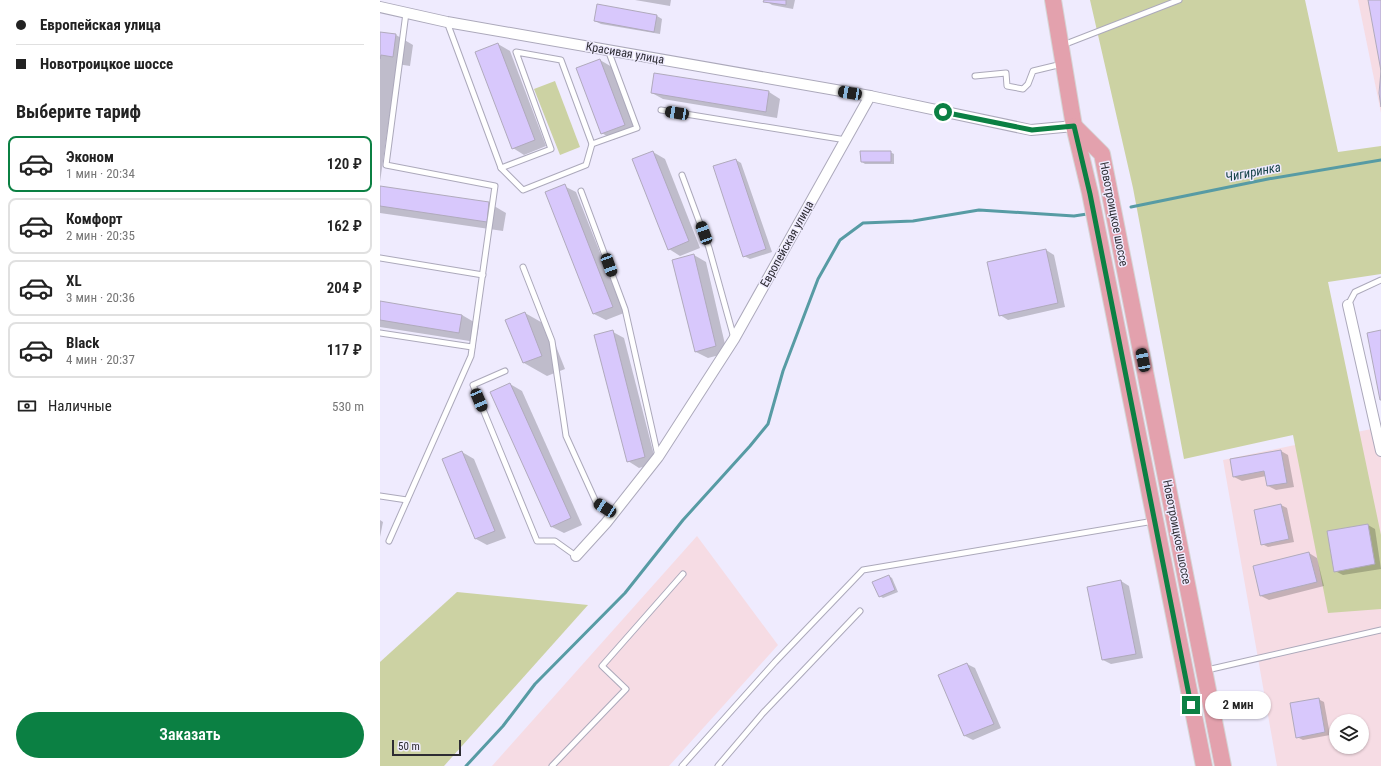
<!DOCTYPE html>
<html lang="ru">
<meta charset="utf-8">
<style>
:root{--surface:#fff;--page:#f6f6f6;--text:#222;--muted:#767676;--line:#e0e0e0;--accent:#0b8043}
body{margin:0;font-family:"Roboto Condensed",sans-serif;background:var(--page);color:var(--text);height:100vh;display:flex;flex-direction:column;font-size:15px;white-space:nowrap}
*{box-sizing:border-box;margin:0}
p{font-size:13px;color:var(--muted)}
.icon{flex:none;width:22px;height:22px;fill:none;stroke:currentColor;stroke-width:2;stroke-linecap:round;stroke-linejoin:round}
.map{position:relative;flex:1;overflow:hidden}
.side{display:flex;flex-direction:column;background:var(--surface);width:380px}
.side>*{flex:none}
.banner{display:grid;align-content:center;height:88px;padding:0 16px;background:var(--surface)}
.controls{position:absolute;left:949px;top:714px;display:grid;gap:8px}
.controls a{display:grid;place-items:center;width:40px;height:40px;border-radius:50%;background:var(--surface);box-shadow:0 1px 3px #0004;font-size:20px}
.scale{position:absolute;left:12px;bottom:10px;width:69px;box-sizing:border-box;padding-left:4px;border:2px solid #2d2c33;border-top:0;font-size:11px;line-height:14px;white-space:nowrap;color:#2d2c33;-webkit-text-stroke:3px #efebfe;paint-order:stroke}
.end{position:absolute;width:18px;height:18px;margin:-9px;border:5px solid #0b8043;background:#fff;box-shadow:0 0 0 2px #fff}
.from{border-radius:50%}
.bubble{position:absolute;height:28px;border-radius:14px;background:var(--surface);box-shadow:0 1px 3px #0004;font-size:13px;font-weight:600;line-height:28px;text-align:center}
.car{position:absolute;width:12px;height:24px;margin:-12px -6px;border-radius:5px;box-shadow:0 0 3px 1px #0007;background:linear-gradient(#222 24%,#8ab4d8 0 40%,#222 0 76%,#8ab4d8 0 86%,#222 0)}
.banner b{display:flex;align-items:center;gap:14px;height:38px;font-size:15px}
.banner b+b{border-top:1px solid var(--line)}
.banner i{width:10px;height:10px;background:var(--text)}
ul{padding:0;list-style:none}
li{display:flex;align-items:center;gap:12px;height:56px;margin:0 8px 6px;padding:0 8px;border:2px solid var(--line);border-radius:8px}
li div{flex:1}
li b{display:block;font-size:15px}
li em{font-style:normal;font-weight:600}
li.selected{border-color:var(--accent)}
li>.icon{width:36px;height:36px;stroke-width:1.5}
h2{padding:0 16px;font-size:18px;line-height:48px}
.pay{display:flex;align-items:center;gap:10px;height:44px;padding:0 16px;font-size:15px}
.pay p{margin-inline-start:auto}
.button{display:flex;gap:8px;margin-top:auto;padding:8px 16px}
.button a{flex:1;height:46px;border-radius:24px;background:var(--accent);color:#fff;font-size:16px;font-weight:600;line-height:46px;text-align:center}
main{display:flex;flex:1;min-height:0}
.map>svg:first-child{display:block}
.industrial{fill:#f6dce4;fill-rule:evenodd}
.green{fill:#ccd2a3}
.shadow{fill:#0003}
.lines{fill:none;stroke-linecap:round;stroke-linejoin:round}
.stream{stroke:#579ba4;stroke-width:3}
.building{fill:#d8c8fc;stroke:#b0aabc}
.lane-casing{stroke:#aca9bb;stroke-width:7}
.street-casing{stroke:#aca9bb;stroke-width:12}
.primary-casing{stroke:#d5d5d6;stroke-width:18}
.lane{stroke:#fff;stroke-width:5}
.street{stroke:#fff;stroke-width:10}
.primary{stroke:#e3a1ad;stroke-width:16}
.route{stroke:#0b8043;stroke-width:5}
.labels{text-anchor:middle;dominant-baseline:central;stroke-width:3;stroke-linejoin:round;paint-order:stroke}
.street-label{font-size:12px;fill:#2d2c33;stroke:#efebfe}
.water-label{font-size:13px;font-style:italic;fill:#134146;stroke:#efebfe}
</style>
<main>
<section class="side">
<div class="banner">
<b><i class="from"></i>Европейская улица</b>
<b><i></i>Новотроицкое шоссе</b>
</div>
<h2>Выберите тариф</h2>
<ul>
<li class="selected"><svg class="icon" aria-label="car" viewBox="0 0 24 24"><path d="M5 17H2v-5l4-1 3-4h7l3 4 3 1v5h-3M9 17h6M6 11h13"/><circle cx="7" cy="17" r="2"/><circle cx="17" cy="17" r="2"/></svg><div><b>Эконом</b><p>1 мин · 20:34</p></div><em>120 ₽</em></li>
<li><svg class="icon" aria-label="car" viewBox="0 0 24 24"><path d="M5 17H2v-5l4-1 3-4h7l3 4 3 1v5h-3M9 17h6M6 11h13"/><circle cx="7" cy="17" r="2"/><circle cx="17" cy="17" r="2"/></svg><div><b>Комфорт</b><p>2 мин · 20:35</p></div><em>162 ₽</em></li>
<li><svg class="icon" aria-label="car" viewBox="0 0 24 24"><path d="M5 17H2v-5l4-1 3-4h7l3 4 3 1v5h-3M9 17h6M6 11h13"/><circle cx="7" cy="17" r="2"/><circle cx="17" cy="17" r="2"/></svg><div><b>XL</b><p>3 мин · 20:36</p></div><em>204 ₽</em></li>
<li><svg class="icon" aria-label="car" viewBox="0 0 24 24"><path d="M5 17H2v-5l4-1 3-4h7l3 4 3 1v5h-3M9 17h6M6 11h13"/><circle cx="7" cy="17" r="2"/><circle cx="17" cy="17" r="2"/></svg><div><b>Black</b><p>4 мин · 20:37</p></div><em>117 ₽</em></li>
</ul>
<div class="pay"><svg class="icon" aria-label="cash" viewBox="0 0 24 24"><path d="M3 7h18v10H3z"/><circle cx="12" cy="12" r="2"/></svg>Наличные<p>530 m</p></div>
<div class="button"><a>Заказать</a></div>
</section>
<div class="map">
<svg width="1001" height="766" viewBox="0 0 1001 766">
<rect width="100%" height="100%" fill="#efebfe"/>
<!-- industrial -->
<g class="industrial">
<path d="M978,0h23v113z"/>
<path d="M1001,427v339h-104l-54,-306zM956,721h26v26h-26z"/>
<path d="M317,536l81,109 -109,121h-177z"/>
</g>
<!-- green -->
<g class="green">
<path d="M710,0h215l33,152 43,-6v128l-53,8 53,253v74l-53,4 -35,-178 -109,24 -51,-271z"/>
<path d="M175,81l25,66 -20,8 -26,-66z"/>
<path d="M77,592l131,13 -144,161h-64v-104z"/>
</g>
<!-- shadow -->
<g class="shadow">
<path d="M255,0h36l-1,6z"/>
<path d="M385,0h30l-2,9 -21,-4z"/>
<path d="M218,5l59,11 5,3 -2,15 -59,-10 -6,-3z"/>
<path d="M0,33l16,2 17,10 -3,21 -13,-2 -17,118z"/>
<path d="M118,44l12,7 36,95 -22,9 -11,-7z"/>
<path d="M220,60l12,7 24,64 -23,9 -11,-7z"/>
<path d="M389,92l11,7 -3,19 -114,-19 -11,-6z"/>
<path d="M273,152l12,7 35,89 -20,8 -11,-7z"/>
<path d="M510,152l4,2v10h-29l-3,-2z"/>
<path d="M356,160l5,3 31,89 -22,7 -6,-3z"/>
<path d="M184,186l12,6 48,121 -18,7 -12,-6z"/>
<path d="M0,187l109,16 17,10 -3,18 -123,-18z"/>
<path d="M666,250l8,5 11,52 -57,13 -8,-5z"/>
<path d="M314,255l12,7 21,91 -19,5 -12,-6 -23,-92z"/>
<path d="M0,302l82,13 17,10 -3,17 -96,-15z"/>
<path d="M145,313l23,13 17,43 -18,7 -23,-13z"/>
<path d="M233,332l11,6 32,125 -17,5 -11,-7z"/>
<path d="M130,384l12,7 60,134 -18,8 -12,-6 -60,-135z"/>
<path d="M901,451l7,4 6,32 -18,3 -8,-4 -2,-10 -24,5 -8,-4z"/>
<path d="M82,452l12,7 32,79 -19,7 -11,-6 -33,-80z"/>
<path d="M901,505l6,3 7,34 -26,5 -6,-3 -7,-34z"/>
<path d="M0,520l3,2 -3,15z"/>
<path d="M988,525l7,4 6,40 -38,6 -8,-4z"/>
<path d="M929,553l8,5 7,28 -55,14 -8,-4z"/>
<path d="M509,576l3,2 6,14 -15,6 -3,-2z"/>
<path d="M741,581l8,5 14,72 -32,6 -8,-4z"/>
<path d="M587,664l8,4 26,60 -28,12 -8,-4 -26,-60z"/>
<path d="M938,699l6,3 6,33 -27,5 -6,-3z"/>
</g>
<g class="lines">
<!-- stream -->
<g class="stream">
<path d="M751,207l137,-28 113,-19"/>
<path d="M86,766l37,-40 32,-42 90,-91 58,-73 67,-74 18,-22 15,-53 35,-92 22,-39 23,-17 50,-2 66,-11 95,6 13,-2"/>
</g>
</g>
<!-- building -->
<g class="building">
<path d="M384,0h22v5l-23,-3z"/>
<path d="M988,0h13v107l-2,-14 2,-22z"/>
<path d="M217,4l60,11 -3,17 -60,-11z"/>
<path d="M0,32l16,2 -3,23 -12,-2 -1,4z"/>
<path d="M118,43l37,97 -23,9 -37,-97z"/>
<path d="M220,59l25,66 -24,9 -25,-66z"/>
<path d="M274,73l115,18 -3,21 -115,-19z"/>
<path d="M273,151l36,90 -21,9 -36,-91z"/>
<path d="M480,151h31v11h-30z"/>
<path d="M356,159l30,90 -23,8 -30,-91z"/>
<path d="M185,184l48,123 -20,7 -48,-122z"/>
<path d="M0,186l109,16 -2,20 -107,-16z"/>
<path d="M666,249l12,54 -59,13 -12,-54z"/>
<path d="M314,254l22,92 -21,6 -23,-92z"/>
<path d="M0,301l82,14 -3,18 -79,-13z"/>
<path d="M145,312l17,44 -19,7 -18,-43z"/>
<path d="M233,330l32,127 -18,5 -33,-127z"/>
<path d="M1001,330v70h-1l-13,-67z"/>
<path d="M130,383l61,135 -20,9 -61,-135z"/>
<path d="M901,450l6,33 -20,3 -3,-15 -31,6 -3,-18z"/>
<path d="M82,451l33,80 -20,8 -33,-80z"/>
<path d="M901,504l8,35 -28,6 -7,-35z"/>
<path d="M988,524l7,40 -41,8 -7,-41z"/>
<path d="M929,552l8,30 -57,14 -7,-30z"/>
<path d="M509,575l6,15 -16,7 -7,-15z"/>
<path d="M741,580l15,74 -34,6 -15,-73z"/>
<path d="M587,663l27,61 -30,12 -26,-61z"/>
<path d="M939,698l6,34 -29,6 -6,-35z"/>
</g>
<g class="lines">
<!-- lane casing -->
<g class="lane-casing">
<g id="lane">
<path d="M67,22l54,146 50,-19 -35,-97 45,8 31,84 45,-16 -29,-78"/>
<path d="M683,45l116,-45"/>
<path d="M595,76l31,-3 1,13 16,3 5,-5 5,-13 29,-7"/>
<path d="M281,110l185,30"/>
<path d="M121,168l22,22 63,-25 6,-21"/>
<path d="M302,175l27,73 25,90"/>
<path d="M201,191l44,118 33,147"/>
<path d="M0,258l103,17"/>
<path d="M143,267l29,74 14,95 30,66 18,12"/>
<path d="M968,305l7,-13 26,-12"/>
<path d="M0,333l92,14"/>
<path d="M125,371l-32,14 64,156h18l21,15"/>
<path d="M0,496l27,4"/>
<path d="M9,541l82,-185 24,-170 -109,-21 20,-152"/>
<path d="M827,670l174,-40"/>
<path d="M172,766l74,-77 -24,-23 81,-92"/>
<path d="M302,766l93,-104 88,-92 291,-49"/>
<path d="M338,766l45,-53 97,-102"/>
</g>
</g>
<!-- street casing -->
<g class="street-casing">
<g id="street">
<path d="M0,7l67,15 423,74"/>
<path d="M968,305l33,146"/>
<path d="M196,556l30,-33 52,-66 76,-118 136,-243 161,34 43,-4"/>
</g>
</g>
<!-- primary casing -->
<g class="primary-casing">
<g id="primary">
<path d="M673,0l21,126 16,67 114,573"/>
<path d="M694,126l28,28 121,612"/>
</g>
</g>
<!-- lane -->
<use href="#lane" class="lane"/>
<!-- street -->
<use href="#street" class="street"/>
<!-- primary -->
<use href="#primary" class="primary"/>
</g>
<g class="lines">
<!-- route -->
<path class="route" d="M563,112l89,18 42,-4 16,68 101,511"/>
</g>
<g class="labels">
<!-- street labels -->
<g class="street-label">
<text transform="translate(245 53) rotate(10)">Красивая улица</text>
<text transform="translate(734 214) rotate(79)">Новотроицкое шоссе</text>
<text transform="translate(407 244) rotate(-61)">Европейская улица</text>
<text transform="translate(797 532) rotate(79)">Новотроицкое шоссе</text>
</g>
<!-- water labels -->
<g class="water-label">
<text transform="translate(873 172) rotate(-11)">Чигиринка</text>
</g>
</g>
</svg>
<div class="controls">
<a><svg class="icon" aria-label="layers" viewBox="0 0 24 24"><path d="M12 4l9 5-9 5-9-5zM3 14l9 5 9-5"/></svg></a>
</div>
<div class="scale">50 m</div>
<i class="end from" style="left:563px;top:112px"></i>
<i class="end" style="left:811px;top:705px"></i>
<div class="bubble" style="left:825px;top:691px;width:66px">2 мин</div>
<i class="car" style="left:470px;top:93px;rotate:280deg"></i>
<i class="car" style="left:297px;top:113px;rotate:279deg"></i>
<i class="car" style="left:324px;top:233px;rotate:340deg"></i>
<i class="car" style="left:229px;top:265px;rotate:160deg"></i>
<i class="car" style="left:763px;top:360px;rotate:349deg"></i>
<i class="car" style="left:99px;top:400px;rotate:157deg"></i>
<i class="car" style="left:225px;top:508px;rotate:303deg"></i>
</div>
</main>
